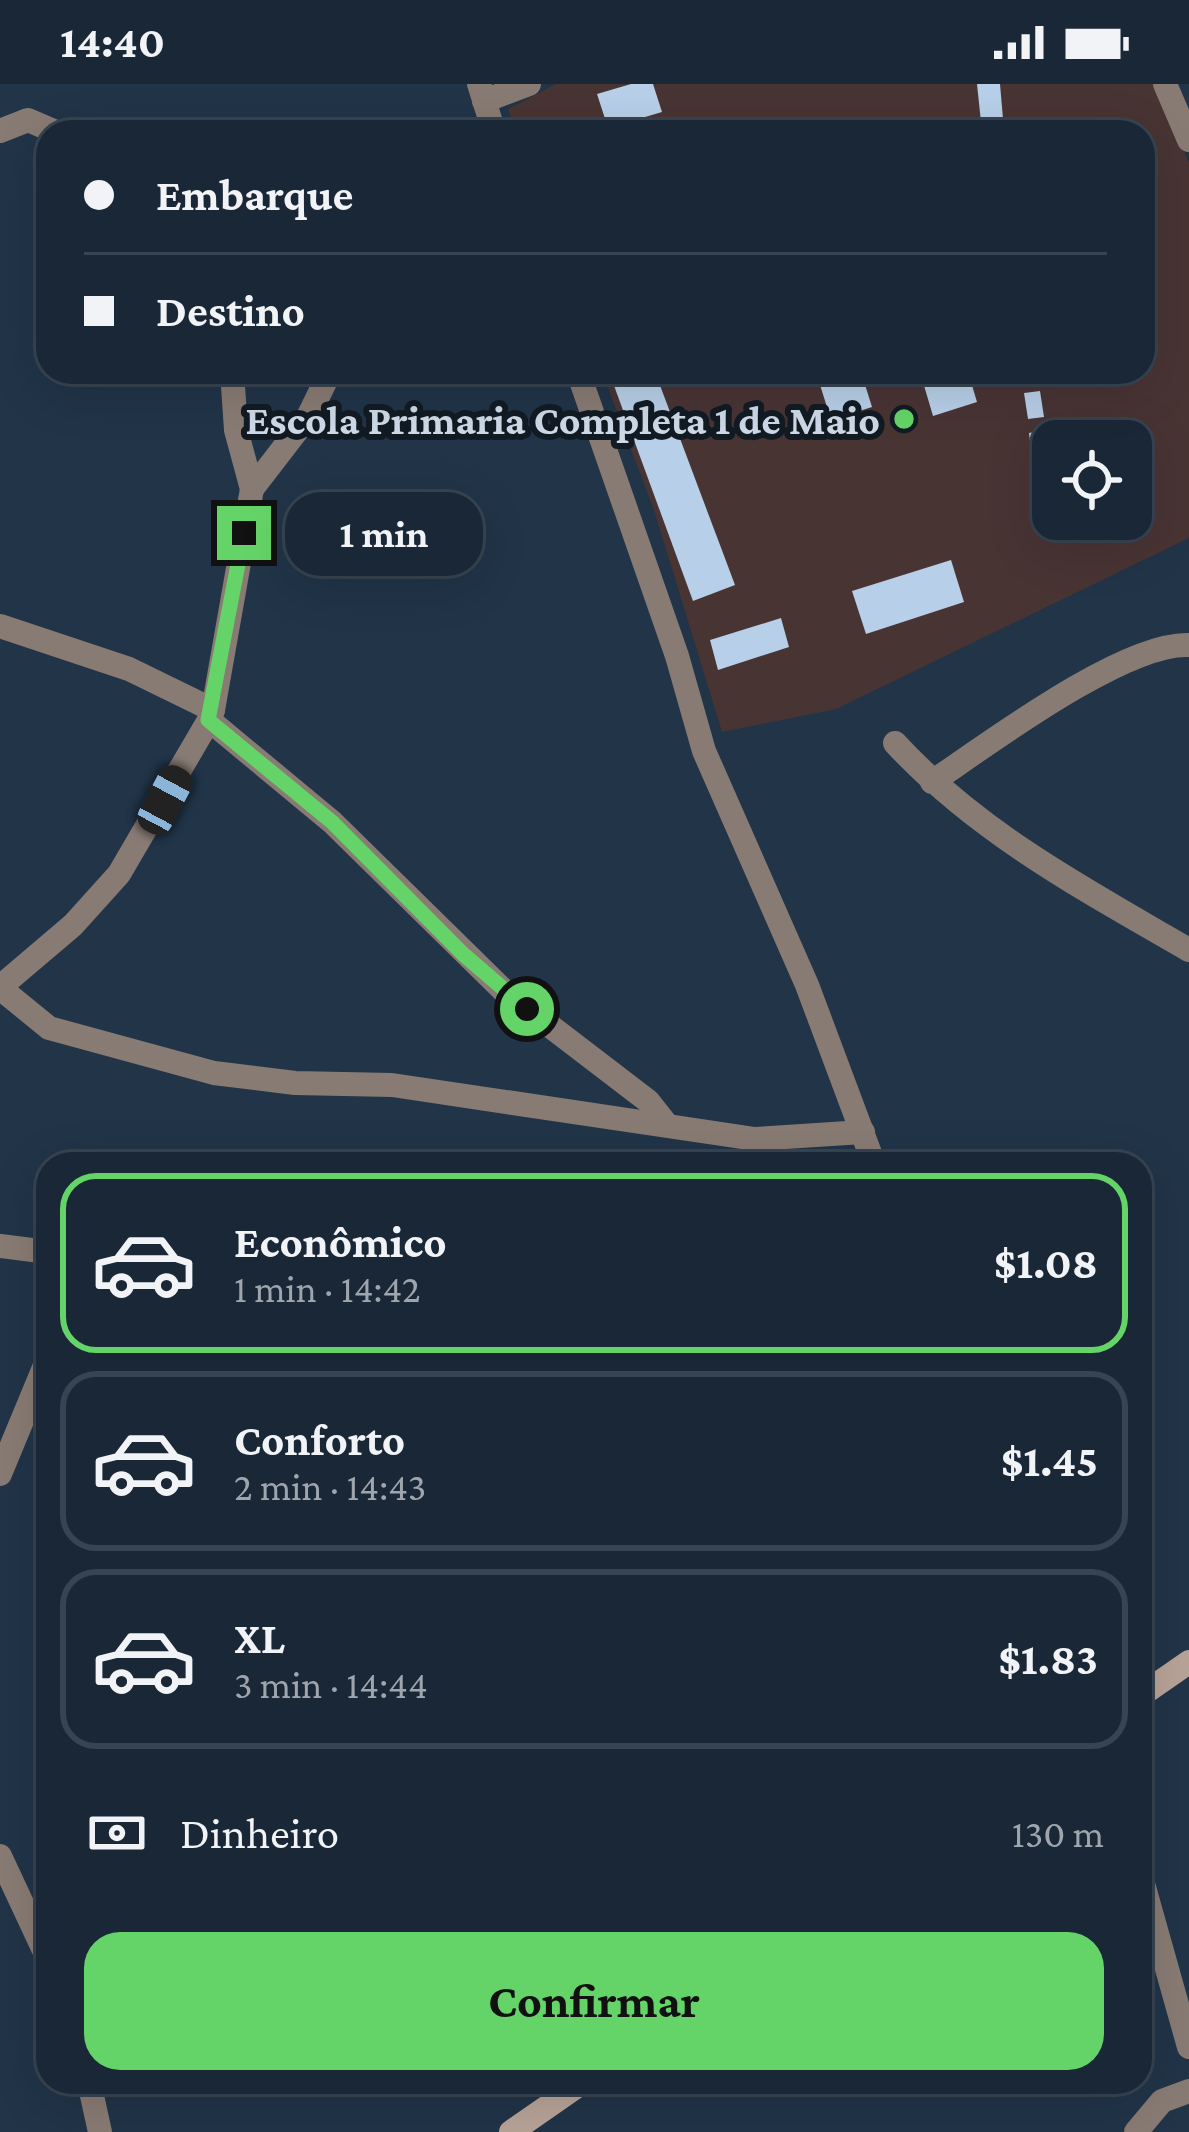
<!DOCTYPE html>
<html lang="pt">
<meta charset="utf-8">
<style>
:root{--surface:#192736;--page:#263342;--text:#f1f3f6;--muted:#9fa5ad;--line:#374451;--accent:#64d468}
body{margin:0;font-family:"Crimson Pro",serif;background:var(--page);color:var(--text);height:100vh;display:flex;flex-direction:column;font-size:45px;white-space:nowrap}
*{box-sizing:border-box;margin:0}
p{font-size:39px;color:var(--muted)}
.icon{flex:none;width:66px;height:66px;fill:none;stroke:currentColor;stroke-width:2;stroke-linecap:round;stroke-linejoin:round}
.map{position:relative;flex:1;overflow:hidden}
.details{position:absolute;left:36px;top:1068px;width:1116px;height:942px;display:flex;flex-direction:column;background:var(--surface);border-radius:36px;box-shadow:0 12px 48px #0002,0 0 0 3px var(--line)}
.details>*{flex:none}
.top-card{position:absolute;left:36px;top:36px;width:1119px;height:264px;border-radius:36px;box-shadow:0 12px 48px #0002,0 0 0 3px var(--line);display:grid;align-content:center;height:264px;padding:0 48px;background:var(--surface)}
.buttons{position:absolute;left:1032px;top:336px;display:grid;gap:24px}
.buttons a{display:grid;place-items:center;width:120px;height:120px;border-radius:24px;background:var(--surface);box-shadow:0 12px 48px #0002,0 0 0 3px var(--line);font-size:60px}
.end{position:absolute;width:54px;height:54px;margin:-27px;border:15px solid #64d468;background:#111;box-shadow:0 0 0 6px #111}
.from{border-radius:50%}
.bubble{position:absolute;height:84px;border-radius:36px;background:var(--surface);box-shadow:0 12px 48px #0002,0 0 0 3px var(--line);font-size:39px;font-weight:700;line-height:84px;text-align:center}
.car{position:absolute;width:36px;height:72px;margin:-36px -18px;border-radius:15px;box-shadow:0 0 9px 3px #0007;background:linear-gradient(#222 24%,#8ab4d8 0 40%,#222 0 76%,#8ab4d8 0 86%,#222 0)}
.top-card b{display:flex;align-items:center;gap:42px;height:114px;font-size:45px}
.top-card b+b{border-top:3px solid var(--line)}
.top-card i{width:30px;height:30px;background:var(--text)}
ul{padding:21px 0 0;list-style:none}
li{display:flex;align-items:center;gap:36px;height:180px;margin:0 24px 18px;padding:0 24px;border:6px solid var(--line);border-radius:36px}
li div{flex:1}
li b{display:block;font-size:45px}
li em{font-style:normal;font-weight:700}
li.on{border-color:var(--accent)}
li>.icon{width:108px;height:108px;stroke-width:1.5}
.pay{display:flex;align-items:center;gap:30px;height:132px;padding:0 48px;font-size:45px}
.pay p{margin-inline-start:auto}
.primary-button{display:flex;gap:24px;margin-top:auto;padding:24px 48px}
.primary-button a{flex:1;height:138px;border-radius:36px;background:var(--accent);color:#111;font-size:48px;font-weight:700;line-height:138px;text-align:center}
.status{display:flex;justify-content:space-between;align-items:center;height:84px;padding:0 60px;background:var(--surface);direction:ltr}
.status svg{height:33px;fill:currentColor}
.map>svg:first-child{display:block}
.education{fill:#493434;fill-rule:evenodd}
.building{fill:#b7cfe8}
.lines{fill:none;stroke-linecap:round;stroke-linejoin:round}
.minor{stroke:#887b73;stroke-width:24}
.secondary{stroke:#b8a397;stroke-width:24}
.route{stroke:#64d468;stroke-width:15}
.poi-dot{fill:#64d468;stroke:#121b24;stroke-width:4.5}
.labels{text-anchor:middle;dominant-baseline:central;stroke-width:12;stroke-linejoin:round;paint-order:stroke}
.poi-label{font-size:42px;font-weight:bold;fill:#cdd9e6;stroke:#121b24;text-anchor:end}
</style>
<div class="status"><b>14:40</b><svg viewBox="0 0 49 12"><path d="M0 12V9h3v3zM5 12V6h3v6zM10 12V3h3v9zM15 12V0h3v12zM26 1h20v11H26zM47 4h2v5h-2z"/></svg></div>
<div class="map">
<svg width="1189" height="2048" viewBox="0 0 1189 2048">
<rect width="100%" height="100%" fill="#213448"/>
<!-- education -->
<path class="education" d="M556,0h601l32,79v375l-353,171 -114,23 -68,-222 -52,-138h541v-240h-627l-8,-23zM1053,357h78v78h-78z"/>
<!-- building -->
<g class="building">
<path d="M631,0h22l9,28 -54,16 -11,-34z"/>
<path d="M977,0h23l3,35 -22,3z"/>
<path d="M609,288h46l80,213 -42,16z"/>
<path d="M816,288h45l11,35 -41,13z"/>
<path d="M920,288h48l9,30 -44,14z"/>
<path d="M1040,307l4,26 -16,2 -4,-26z"/>
<path d="M1046,346l4,32 -17,2 -4,-31z"/>
<path d="M951,476l13,42 -98,32 -14,-43z"/>
<path d="M781,534l8,29 -71,23 -8,-30z"/>
</g>
<g class="lines">
<!-- minor -->
<g class="minor">
<path d="M479,0l15,48"/>
<path d="M1165,0l24,56"/>
<path d="M484,17l45,-17"/>
<path d="M0,47l28,-11 28,12"/>
<path d="M232,288l4,58 16,59"/>
<path d="M578,288l99,284 27,95 103,234 67,179"/>
<path d="M0,542l129,43 84,41 -4,10 123,102 171,168 145,111 19,24"/>
<path d="M213,626l39,-221 57,-74 21,-43"/>
<path d="M895,659c82,89 190,147 294,207"/>
<path d="M932,698c55,-37 192,-140 257,-137"/>
<path d="M0,903l73,-62 46,-51 90,-154"/>
<path d="M0,904l49,40 165,45 81,10 97,2 363,54 108,-7"/>
<path d="M0,1162l48,6"/>
<path d="M0,1390l48,-116"/>
<path d="M0,1772l48,103"/>
<path d="M1140,1789l49,174"/>
<path d="M89,1998l11,50"/>
<path d="M1136,2048l26,-31 27,-10"/>
</g>
<!-- secondary -->
<g class="secondary">
<path d="M1140,1612l49,-34"/>
<path d="M511,2048l72,-50"/>
</g>
</g>
<g class="lines">
<!-- route -->
<path class="route" d="M244,449l-36,187 124,102 131,132 64,55"/>
</g>
<!-- markers -->
<circle class="poi-dot" cx="904" cy="335" r="12"/>
<g class="labels">
<!-- poi labels -->
<g class="poi-label">
<text x="880" y="335">Escola Primaria Completa 1 de Maio</text>
</g>
</g>
</svg>
<div class="buttons">
<a><svg class="icon" aria-label="locate" viewBox="0 0 24 24"><circle cx="12" cy="12" r="6"/><path d="M12 2v4M12 18v4M2 12h4M18 12h4"/></svg></a>
</div>
<i class="end from" style="left:527px;top:925px"></i>
<i class="end" style="left:244px;top:449px"></i>
<div class="bubble" style="left:285px;top:408px;width:198px">1 min</div>
<i class="car" style="left:165px;top:716px;rotate:28deg"></i>
<div class="top-card">
<b><i class="from"></i>Embarque</b>
<b><i></i>Destino</b>
</div>
<section class="details">
<ul>
<li class="on"><svg class="icon" aria-label="car" viewBox="0 0 24 24"><path d="M5 17H2v-5l4-1 3-4h7l3 4 3 1v5h-3M9 17h6M6 11h13"/><circle cx="7" cy="17" r="2"/><circle cx="17" cy="17" r="2"/></svg><div><b>Econômico</b><p>1 min · 14:42</p></div><em>$1.08</em></li>
<li><svg class="icon" aria-label="car" viewBox="0 0 24 24"><path d="M5 17H2v-5l4-1 3-4h7l3 4 3 1v5h-3M9 17h6M6 11h13"/><circle cx="7" cy="17" r="2"/><circle cx="17" cy="17" r="2"/></svg><div><b>Conforto</b><p>2 min · 14:43</p></div><em>$1.45</em></li>
<li><svg class="icon" aria-label="car" viewBox="0 0 24 24"><path d="M5 17H2v-5l4-1 3-4h7l3 4 3 1v5h-3M9 17h6M6 11h13"/><circle cx="7" cy="17" r="2"/><circle cx="17" cy="17" r="2"/></svg><div><b>XL</b><p>3 min · 14:44</p></div><em>$1.83</em></li>
</ul>
<div class="pay"><svg class="icon" aria-label="cash" viewBox="0 0 24 24"><path d="M3 7h18v10H3z"/><circle cx="12" cy="12" r="2"/></svg>Dinheiro<p>130 m</p></div>
<div class="primary-button"><a>Confirmar</a></div>
</section>
</div>
